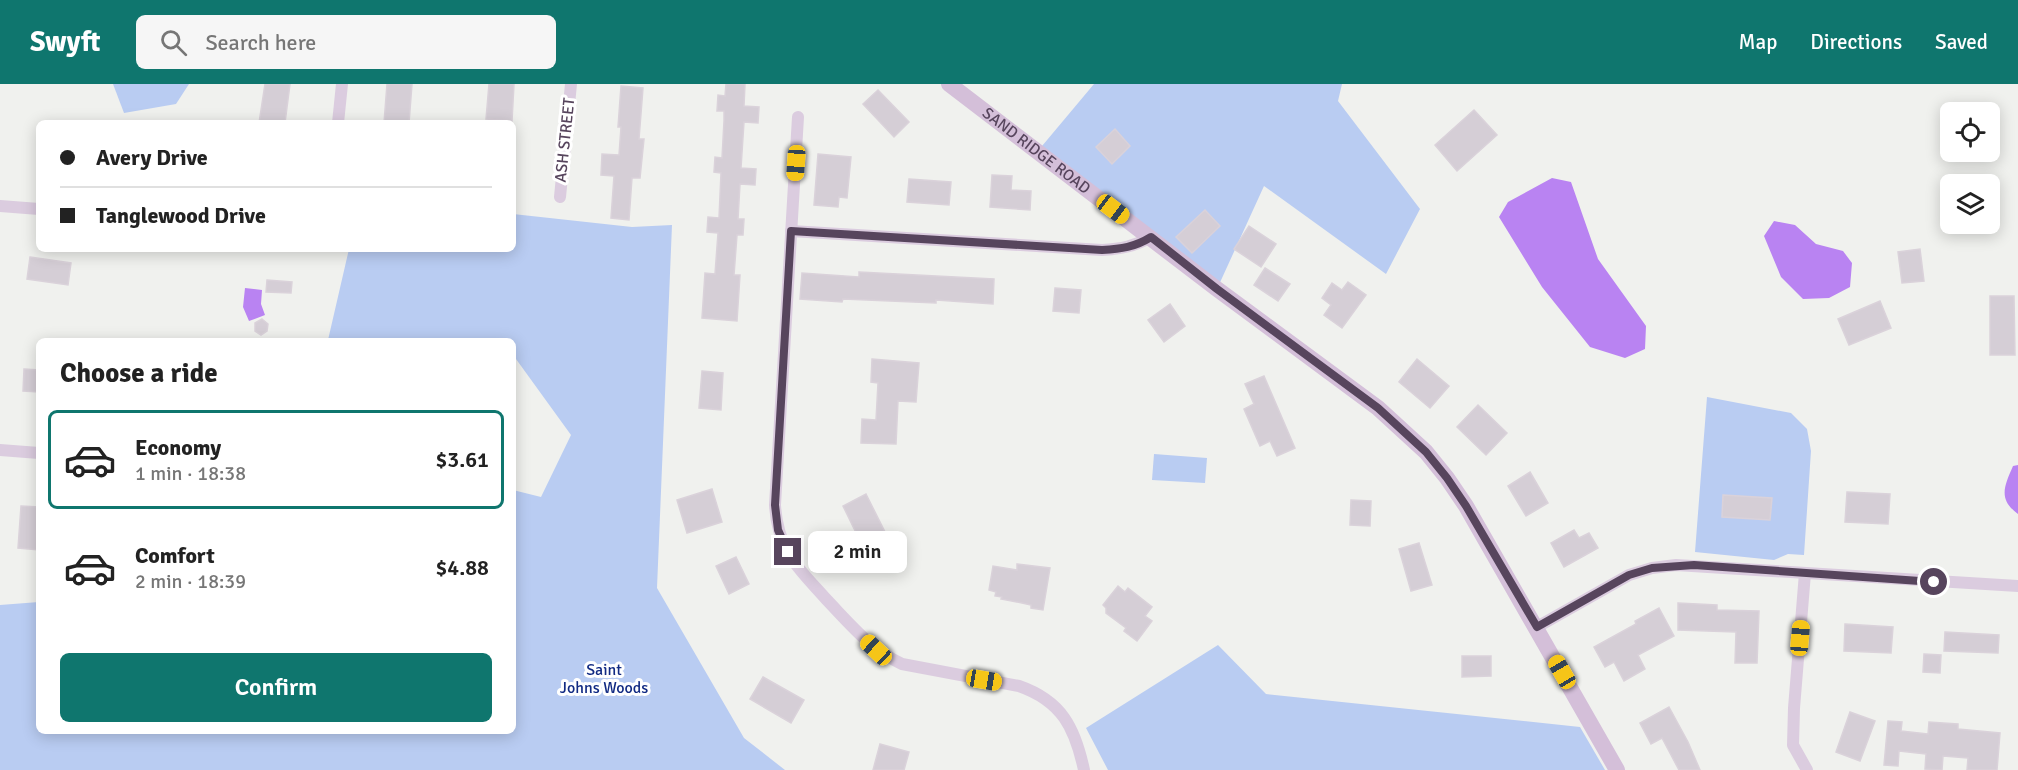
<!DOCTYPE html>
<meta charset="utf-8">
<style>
:root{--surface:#fff;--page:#f6f6f6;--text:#222;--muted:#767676;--line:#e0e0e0;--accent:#0f766e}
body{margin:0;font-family:Signika,sans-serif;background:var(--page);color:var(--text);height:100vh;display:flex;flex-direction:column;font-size:22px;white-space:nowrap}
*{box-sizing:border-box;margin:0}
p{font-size:20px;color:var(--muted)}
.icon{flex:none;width:33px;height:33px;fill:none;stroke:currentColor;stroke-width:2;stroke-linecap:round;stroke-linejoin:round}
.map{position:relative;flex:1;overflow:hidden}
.sheet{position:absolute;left:36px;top:254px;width:480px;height:396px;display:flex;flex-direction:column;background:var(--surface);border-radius:9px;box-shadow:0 3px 15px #0003}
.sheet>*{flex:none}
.top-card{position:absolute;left:36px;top:36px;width:480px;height:132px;border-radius:9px;box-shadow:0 3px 15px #0003;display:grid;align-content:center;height:132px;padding:0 24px;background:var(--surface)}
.tools{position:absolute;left:1940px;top:18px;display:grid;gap:12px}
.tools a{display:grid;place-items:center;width:60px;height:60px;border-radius:9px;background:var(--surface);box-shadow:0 3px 15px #0003;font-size:30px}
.end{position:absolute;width:27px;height:27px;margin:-14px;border:8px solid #57455d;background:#fff;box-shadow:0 0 0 3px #fff}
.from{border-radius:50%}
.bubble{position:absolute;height:42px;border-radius:9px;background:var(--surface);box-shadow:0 3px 15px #0003;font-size:20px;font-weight:600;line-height:42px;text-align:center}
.car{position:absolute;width:18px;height:36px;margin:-18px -9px;border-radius:8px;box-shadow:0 0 4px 2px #0007;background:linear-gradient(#f5c518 24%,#345 0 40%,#f5c518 0 76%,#345 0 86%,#f5c518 0)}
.top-card b{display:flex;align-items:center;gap:21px;height:57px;font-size:22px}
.top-card b+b{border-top:2px solid var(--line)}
.top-card i{width:15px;height:15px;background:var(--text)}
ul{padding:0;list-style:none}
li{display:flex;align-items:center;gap:18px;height:99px;margin:0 12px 9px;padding:0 12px;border:3px solid transparent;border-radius:9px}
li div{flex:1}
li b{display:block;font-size:22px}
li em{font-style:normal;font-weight:600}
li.on{border-color:var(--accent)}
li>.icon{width:54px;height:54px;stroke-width:1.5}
h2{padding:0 24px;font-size:27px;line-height:72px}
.primary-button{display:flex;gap:12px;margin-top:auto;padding:12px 24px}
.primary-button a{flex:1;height:69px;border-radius:9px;background:var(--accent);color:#fff;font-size:24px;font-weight:600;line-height:69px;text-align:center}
header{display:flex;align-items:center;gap:36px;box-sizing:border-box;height:84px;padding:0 30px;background:var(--accent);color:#fff}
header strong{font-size:28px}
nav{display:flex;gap:33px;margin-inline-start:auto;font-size:21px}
.search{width:420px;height:54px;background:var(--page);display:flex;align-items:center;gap:15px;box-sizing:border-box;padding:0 21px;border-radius:9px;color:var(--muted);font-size:22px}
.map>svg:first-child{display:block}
.green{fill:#b9ccf2}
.water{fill:#b983f2}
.building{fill:#d5ced6;stroke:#dad2da;stroke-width:1.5}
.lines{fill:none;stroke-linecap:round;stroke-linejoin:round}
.street{stroke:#dbccdf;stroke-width:12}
.secondary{stroke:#d4bfd9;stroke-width:16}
.route{stroke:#57455d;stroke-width:8}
.labels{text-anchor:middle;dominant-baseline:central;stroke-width:6;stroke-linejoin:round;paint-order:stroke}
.street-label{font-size:16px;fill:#57455d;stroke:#fff}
.park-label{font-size:16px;fill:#112a83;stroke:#fff}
</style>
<header>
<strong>Swyft</strong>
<div class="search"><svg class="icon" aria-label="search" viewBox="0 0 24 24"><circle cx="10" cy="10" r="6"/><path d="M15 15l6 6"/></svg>Search here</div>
<nav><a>Map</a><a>Directions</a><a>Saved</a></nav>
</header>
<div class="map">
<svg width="2018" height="686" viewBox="0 0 2018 686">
<rect width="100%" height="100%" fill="#f0f1ee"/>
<!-- green -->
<g class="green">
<path d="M113,0h76l-13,20 -52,9z"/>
<path d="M1094,0h248l-4,17 82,108 -34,65 -122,-88 -47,103 -180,-137z"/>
<path d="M513,130l119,13 40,-2 -15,363 87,150 41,32h-785v-165l39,-3v128h474v-240l28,7 30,-62 -55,-76 -3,-1v-18h-185l21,-91h164z"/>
<path d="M1707,313l84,16 16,16 4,22 -7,104 -16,-1 -14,6 -79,-8z"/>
<path d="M1154,370l53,4 -2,25 -53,-3z"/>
<path d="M1218,561l48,49 314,33 25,43h-497l-22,-42z"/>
</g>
<!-- water -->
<g class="water">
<path d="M1552,94l19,4 27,77 48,67 -1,23 -20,9 -35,-11 -48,-60 -43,-70 9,-15z"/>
<path d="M1774,137l21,4 21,19 27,7 9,12 -2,24 -21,11 -26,1 -22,-22 -17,-41z"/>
<path d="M245,204l17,2 -1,14 4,11 -16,6 -6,-14z"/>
<path d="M2018,381v49c-20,-15 -14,-27 -5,-48z"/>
</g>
<!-- building -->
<g class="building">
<path d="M265,0h25l-5,39h-26z"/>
<path d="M387,0h25l-3,39h-25z"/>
<path d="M489,0h25l-2,37 -26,-2z"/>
<path d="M726,0h19l-1,22 15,1 -1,16 -14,-1 -3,46 15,1 -1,16 -15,-1 -2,35h6l-1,16h-6l-3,40h6l-3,46 -35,-3 3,-45 10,1 3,-41 -11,-1 1,-15 11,1 2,-45 -7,-1 1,-15 7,1 2,-37v-10h-7l1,-16 7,1z"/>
<path d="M621,2l22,2 -4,51h5l-4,39h-8l-3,42 -18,-2 3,-42 -13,-1 1,-21 17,1 2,-28h-3z"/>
<path d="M878,6l31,32 -15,15 -31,-33z"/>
<path d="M1474,26l23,25 -40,36 -22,-26z"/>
<path d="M1115,45l15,17 -18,18 -16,-17z"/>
<path d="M818,70l33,3 -4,41 -8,-1 -1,10 -24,-2z"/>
<path d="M992,91l20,1 -1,14 20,1 -1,19 -40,-3z"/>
<path d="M909,95l42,3 -2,23 -42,-3z"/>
<path d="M1205,126l15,16 -28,27 -16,-16z"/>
<path d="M1249,142l27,18 -15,23 -27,-18z"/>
<path d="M1920,165l4,32 -22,2 -4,-31z"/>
<path d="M30,173l41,6 -3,22 -41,-6z"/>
<path d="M1265,184l25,16 -12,17 -24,-16z"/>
<path d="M859,188l135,7 -1,25 -57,-4v3l-93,-4 -1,3 -42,-3 2,-26 57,4z"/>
<path d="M267,196l25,2 -1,11 -25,-1z"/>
<path d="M1348,198l18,13 -24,33 -18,-13 7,-10 -9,-7 10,-15 10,7z"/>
<path d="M1055,204l26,2 -2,23 -26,-2z"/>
<path d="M1990,212h24l1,59h-25z"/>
<path d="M1880,217l11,27 -42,17 -11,-26z"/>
<path d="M1170,220l15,22 -21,16 -16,-22z"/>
<path d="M262,235l6,5 -1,7 -6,4 -6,-4v-8z"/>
<path d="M872,275l47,4 -3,39 -18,-1 -2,43 -35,-1 1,-24 14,1 2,-37 -7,-1z"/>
<path d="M1417,275l32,27 -19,22 -31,-26z"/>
<path d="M24,285l15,1v22l-16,-1z"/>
<path d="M702,287l21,2 -2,37 -22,-2z"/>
<path d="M1264,292l31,72 -18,8 -7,-15 -10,5 -16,-37 10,-5 -9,-20z"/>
<path d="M1478,321l29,28 -21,22 -29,-28z"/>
<path d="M1530,388l18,31 -22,13 -18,-30z"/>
<path d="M712,405l10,33 -35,11 -10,-33z"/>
<path d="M1847,408l43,2 -2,30 -43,-2z"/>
<path d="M866,410l21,42 -24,11 -20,-41z"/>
<path d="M1723,411l49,3 -2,22 -48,-3z"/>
<path d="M1351,416l20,1 -1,25 -20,-1z"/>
<path d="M21,422l18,1v43l-21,-2z"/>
<path d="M1574,446l5,8 10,-5 9,15 -34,19 -13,-24z"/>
<path d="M1419,459l13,42 -21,6 -12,-42z"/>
<path d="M736,473l13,27 -20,10 -13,-28z"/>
<path d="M1017,480l33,4 -7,42 -12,-2v-3l-9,-2 -21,-4 1,-2 -7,-1 1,-4 -7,-2 4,-24 24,4z"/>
<path d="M1118,502l7,6 3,-4 24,19 -7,9 7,5 -15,20 -13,-10 2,-3 -20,-15v-5l-3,-3z"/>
<path d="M1678,519l39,2v5l42,1 -2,52h-22l1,-31 -58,-2z"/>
<path d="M1659,524l15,28 -36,19 7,14 -21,12 -10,-19 -9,5 -11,-20 42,-23 -1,-3z"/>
<path d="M1845,540l48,3 -2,26 -47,-2z"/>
<path d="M1945,548l54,3 -1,18 -54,-2z"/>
<path d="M1924,570l17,1 -1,18 -17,-1z"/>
<path d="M1462,572h29v20l-29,1z"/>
<path d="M763,593l41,23 -13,23 -41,-24z"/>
<path d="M1669,623l19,35 12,28h-21l-17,-32 -11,6 -11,-21z"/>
<path d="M1850,628l25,9 -15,40 -24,-9z"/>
<path d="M1888,637l14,1 -1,9 27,3 1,-12 29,2v5l42,4 -3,37h-30l1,-12 -25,-2 -1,14 -17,-1 1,-15 -27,-3 -1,15 -14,-1z"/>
<path d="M880,660l29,8 -5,18h-31z"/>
</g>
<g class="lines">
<!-- street -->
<g class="street">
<path d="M798,33l-23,388c1,17 5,33 13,48 10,17 25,31 38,46 24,25 44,50 76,65l117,22c43,15 56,42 65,84"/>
<path d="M338,39l4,-39"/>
<path d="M560,113l11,-113"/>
<path d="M0,122l39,3"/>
<path d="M791,147l311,19c19,-1 33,-4 49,-13"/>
<path d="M0,366l39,3"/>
<path d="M1805,489l-11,135 -1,37 14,25"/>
<path d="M1537,543l92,-52 23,-7 24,-3 342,21"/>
</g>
<!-- secondary -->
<path class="secondary" id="s1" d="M949,0l268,205 161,119 48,44 21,26 19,28 151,264"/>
</g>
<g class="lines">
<!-- route -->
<path class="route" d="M788,468l-10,-22 -3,-25 16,-274 311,19c19,-1 33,-3 49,-13l66,52 161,119 48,44 21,26 19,28 71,121 92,-52 23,-7 42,-3 240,17"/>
</g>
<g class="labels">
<!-- street labels -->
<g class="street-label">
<text transform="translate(565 56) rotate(-84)">ASH STREET</text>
<text stroke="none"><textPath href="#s1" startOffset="110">SAND RIDGE ROAD</textPath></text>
</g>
<!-- park labels -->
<g class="park-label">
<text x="604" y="586">Saint<tspan x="604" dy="18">Johns Woods</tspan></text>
</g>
</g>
</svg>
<div class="tools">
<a><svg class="icon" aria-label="locate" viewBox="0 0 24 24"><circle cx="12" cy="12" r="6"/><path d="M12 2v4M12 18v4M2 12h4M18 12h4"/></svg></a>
<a><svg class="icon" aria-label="layers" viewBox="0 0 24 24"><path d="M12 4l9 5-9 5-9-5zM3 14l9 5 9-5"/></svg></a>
</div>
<i class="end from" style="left:1934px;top:498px"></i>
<i class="end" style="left:788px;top:468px"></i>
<div class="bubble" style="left:808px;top:447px;width:99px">2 min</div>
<i class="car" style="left:796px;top:79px;rotate:184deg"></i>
<i class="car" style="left:1113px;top:125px;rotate:127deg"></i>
<i class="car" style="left:1800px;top:554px;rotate:5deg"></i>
<i class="car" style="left:876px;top:566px;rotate:313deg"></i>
<i class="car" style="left:1562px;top:588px;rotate:330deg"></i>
<i class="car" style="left:984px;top:596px;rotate:100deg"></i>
<div class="top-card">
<b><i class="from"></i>Avery Drive</b>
<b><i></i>Tanglewood Drive</b>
</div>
<section class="sheet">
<h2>Choose a ride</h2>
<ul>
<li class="on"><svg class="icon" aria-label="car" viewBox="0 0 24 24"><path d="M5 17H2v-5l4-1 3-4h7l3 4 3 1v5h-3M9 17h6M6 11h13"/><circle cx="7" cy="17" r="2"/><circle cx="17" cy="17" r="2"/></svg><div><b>Economy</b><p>1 min · 18:38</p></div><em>$3.61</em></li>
<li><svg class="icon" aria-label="car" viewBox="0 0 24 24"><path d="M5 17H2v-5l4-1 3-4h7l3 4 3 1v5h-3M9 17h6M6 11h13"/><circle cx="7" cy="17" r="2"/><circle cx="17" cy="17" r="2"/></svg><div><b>Comfort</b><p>2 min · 18:39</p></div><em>$4.88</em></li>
</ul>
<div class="primary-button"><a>Confirm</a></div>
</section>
</div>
